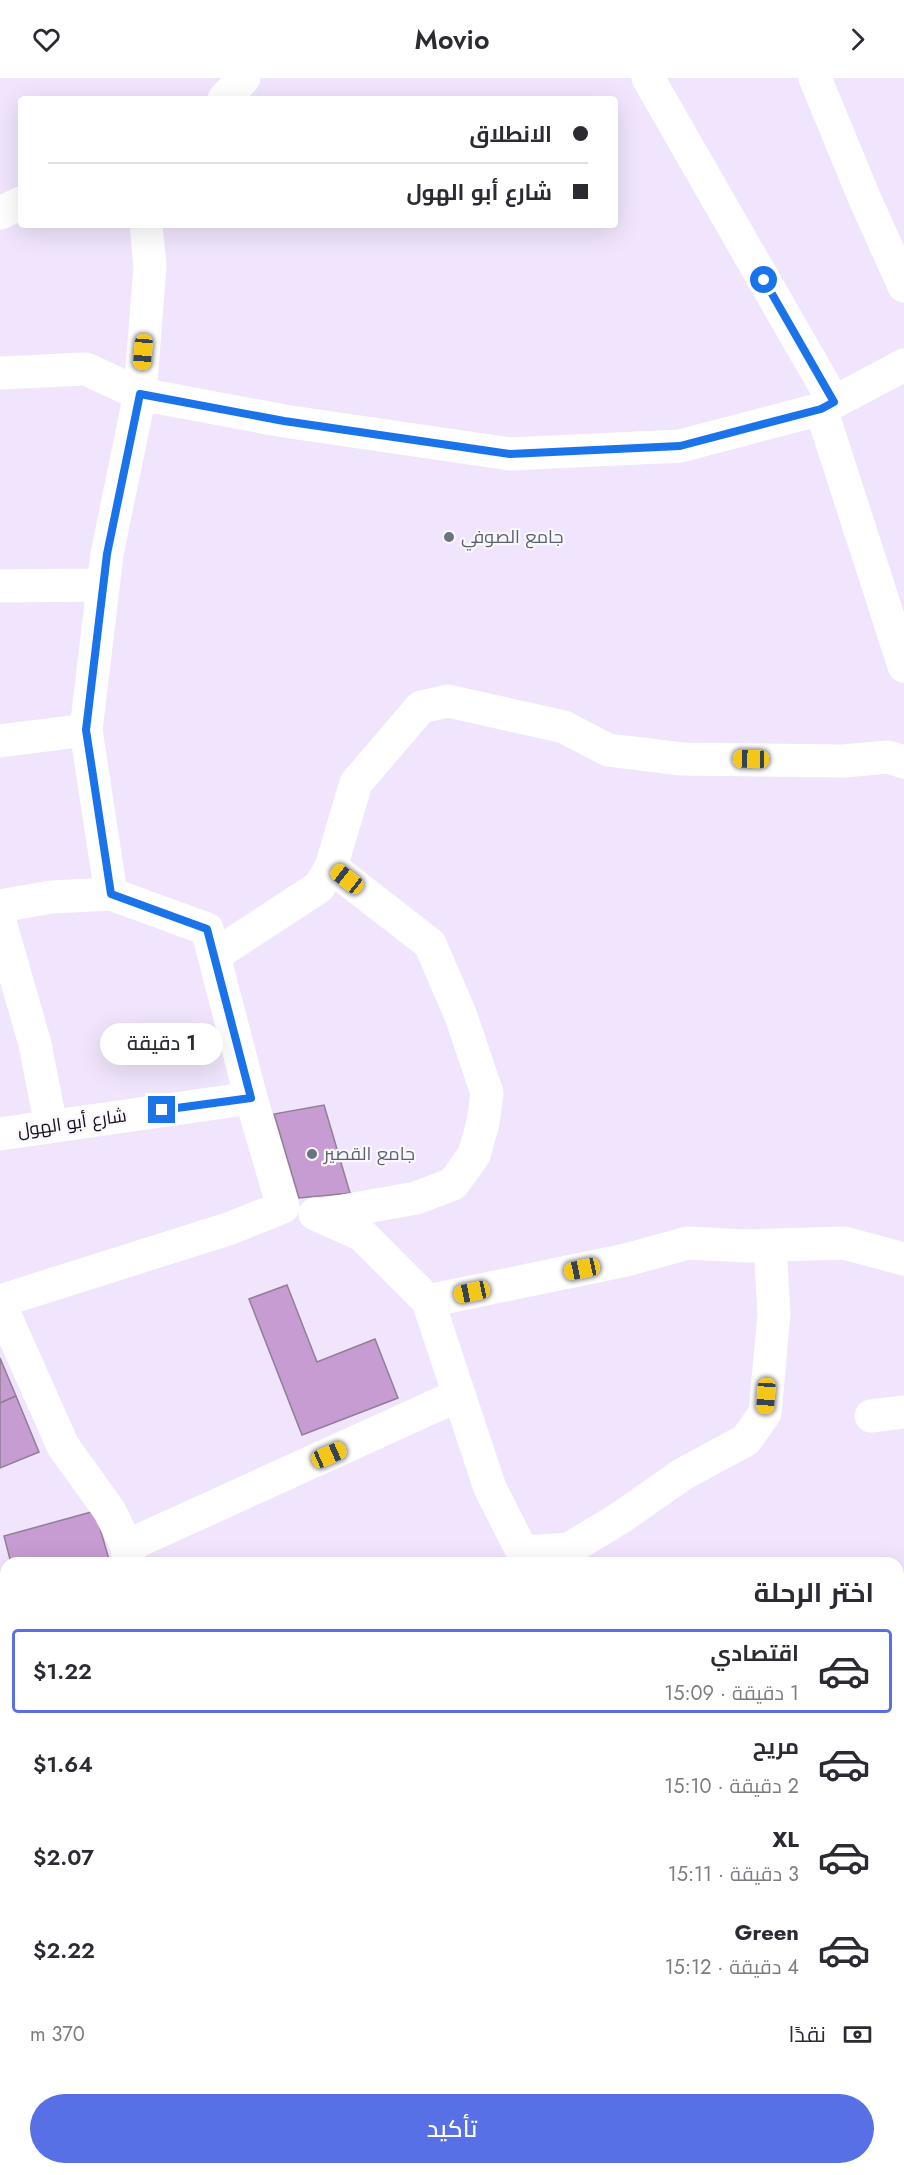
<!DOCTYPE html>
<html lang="ar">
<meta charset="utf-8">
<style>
:root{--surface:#fff;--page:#f7f7f7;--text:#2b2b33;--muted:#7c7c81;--line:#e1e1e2;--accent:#5870e6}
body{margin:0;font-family:Jost,Cairo,sans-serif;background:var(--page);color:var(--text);direction:rtl;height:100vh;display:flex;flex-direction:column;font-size:22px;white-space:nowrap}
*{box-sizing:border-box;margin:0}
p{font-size:20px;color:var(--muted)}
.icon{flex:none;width:33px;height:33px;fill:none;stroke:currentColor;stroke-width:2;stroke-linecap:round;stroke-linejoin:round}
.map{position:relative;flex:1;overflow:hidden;direction:ltr}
.panel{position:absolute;left:0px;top:1479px;width:904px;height:618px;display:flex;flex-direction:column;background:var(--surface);border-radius:18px 18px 0 0;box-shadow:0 6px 24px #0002;direction:rtl}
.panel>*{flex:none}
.banner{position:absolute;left:18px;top:18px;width:600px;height:132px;border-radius:6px;box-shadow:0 6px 24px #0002;direction:rtl;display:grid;align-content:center;height:132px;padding:0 30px;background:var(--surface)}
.end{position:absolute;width:27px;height:27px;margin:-14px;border:8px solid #1a73e8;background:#fff;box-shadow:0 0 0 3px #fff}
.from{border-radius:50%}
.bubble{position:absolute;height:42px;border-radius:21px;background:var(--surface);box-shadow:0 6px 24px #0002;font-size:20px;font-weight:600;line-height:42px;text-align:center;direction:rtl}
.car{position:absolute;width:18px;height:36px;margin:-18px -9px;border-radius:8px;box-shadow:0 0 4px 2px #0007;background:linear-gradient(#f5c518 24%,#345 0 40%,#f5c518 0 76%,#345 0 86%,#f5c518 0)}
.banner b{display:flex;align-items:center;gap:21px;height:57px;font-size:22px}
.banner b+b{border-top:2px solid var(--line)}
.banner i{width:15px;height:15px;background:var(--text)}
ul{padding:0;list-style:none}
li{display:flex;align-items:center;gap:18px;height:84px;margin:0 12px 9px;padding:0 18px;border:3px solid transparent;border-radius:6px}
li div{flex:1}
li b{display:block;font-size:22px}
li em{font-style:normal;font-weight:600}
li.on{border-color:var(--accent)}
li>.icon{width:54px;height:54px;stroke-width:1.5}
h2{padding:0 30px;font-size:27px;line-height:72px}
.pay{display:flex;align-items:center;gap:15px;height:66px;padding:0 30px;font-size:22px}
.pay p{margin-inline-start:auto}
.button{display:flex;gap:12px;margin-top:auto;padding:12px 30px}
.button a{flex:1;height:69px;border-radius:36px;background:var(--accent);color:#fff;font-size:24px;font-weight:600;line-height:69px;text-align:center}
header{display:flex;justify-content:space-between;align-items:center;height:78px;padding:0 30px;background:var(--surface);font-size:27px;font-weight:600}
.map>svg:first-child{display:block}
.building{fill:#c69cd3;stroke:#907f95;stroke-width:1.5}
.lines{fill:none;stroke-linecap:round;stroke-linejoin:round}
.minor{stroke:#fff;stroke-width:33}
.route{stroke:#1a73e8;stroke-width:8}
.worship-dot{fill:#6b7280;stroke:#f9f6fc;stroke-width:2}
.labels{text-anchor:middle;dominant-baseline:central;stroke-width:4.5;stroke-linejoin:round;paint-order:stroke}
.worship-label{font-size:18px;fill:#5b616d;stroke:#f9f6fc;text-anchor:start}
.street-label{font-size:18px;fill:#130e18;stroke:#f9f6fc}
</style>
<header><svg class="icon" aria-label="forward" viewBox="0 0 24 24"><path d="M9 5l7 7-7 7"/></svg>Movio<svg class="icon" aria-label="heart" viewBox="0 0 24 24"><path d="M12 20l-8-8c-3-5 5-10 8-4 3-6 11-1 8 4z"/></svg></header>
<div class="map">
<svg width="904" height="2097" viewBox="0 0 904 2097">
<rect width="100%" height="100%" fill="#f0e5fc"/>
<!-- building -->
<g class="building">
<path d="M324,1027l26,88 -51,5 -25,-84z"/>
<path d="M287,1207l30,77 58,-23 23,59 -96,37 -53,-136z"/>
<path d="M0,1280l16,38 -16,7z"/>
<path d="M16,1318l23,56 -39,16v-65z"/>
<path d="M95,1433l15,52h-99l-7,-27z"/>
</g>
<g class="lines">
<!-- minor -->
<g class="minor">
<path d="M648,0l186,324"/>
<path d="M815,0l49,119 40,89"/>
<path d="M224,21l20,-21"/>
<path d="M0,135l21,-10"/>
<path d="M904,287l-83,44 83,257"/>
<path d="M0,295l86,-4 54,25 144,27 226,33 170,-8 141,-37"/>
<path d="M0,508l103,-1"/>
<path d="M0,663l86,-11"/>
<path d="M111,816l-25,-164 21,-176 33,-160 10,-128 -4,-41"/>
<path d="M0,828l51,-9 60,-3 96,35 44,169 32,109 -52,21 -231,73"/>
<path d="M0,844l35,122 16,82"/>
<path d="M215,877l104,-68 12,-20 25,-84 65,-76 27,-6 116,26 44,23 74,9 161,2 45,-4 16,5"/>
<path d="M0,1056l251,-36"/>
<path d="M315,1136l47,21 66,66"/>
<path d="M321,1137l95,-17 37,-14 21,-29 9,-32 4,-30 -26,-77 -31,-72 -99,-77"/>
<path d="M0,1226l63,142 46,64 18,36 2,17"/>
<path d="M871,1338l33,-4"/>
<path d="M127,1468l332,-151"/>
<path d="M523,1474l46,-3 51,-31 63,-44 63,-34 19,-27 9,-99 -4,-69"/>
<path d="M528,1485l-38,-75 -62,-187 198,-41 62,-17 60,3 96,-3 60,16"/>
<path d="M898,1611h6"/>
<path d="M0,2023l6,-3"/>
<path d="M511,2097l8,-6"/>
</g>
</g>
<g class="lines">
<!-- route -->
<path class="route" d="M162,1032l89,-12 -44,-169 -96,-35 -25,-164 21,-176 33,-160 144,27 226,33 170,-8 141,-37 13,-7 -70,-122"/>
</g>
<!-- markers -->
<g class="worship-dot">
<circle cx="449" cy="459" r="6"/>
<circle cx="312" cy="1076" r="6"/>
</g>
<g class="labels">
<!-- worship labels -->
<g class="worship-label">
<text x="461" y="459">جامع الصوفي</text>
<text x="324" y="1076">جامع القصير</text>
</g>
<!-- street labels -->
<g class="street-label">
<text transform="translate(72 1045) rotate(-8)">شارع أبو الهول</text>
</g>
</g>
</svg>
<i class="end from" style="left:764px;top:202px"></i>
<i class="end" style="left:162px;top:1032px"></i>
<div class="bubble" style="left:100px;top:945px;width:123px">1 دقيقة</div>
<i class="car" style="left:143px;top:274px;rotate:185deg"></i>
<i class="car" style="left:751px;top:681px;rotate:271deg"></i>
<i class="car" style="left:347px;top:801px;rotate:308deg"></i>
<i class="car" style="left:582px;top:1191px;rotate:258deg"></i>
<i class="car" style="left:472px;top:1214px;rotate:258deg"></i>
<i class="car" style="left:766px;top:1318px;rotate:184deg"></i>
<i class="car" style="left:329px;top:1377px;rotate:66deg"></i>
<div class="banner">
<b><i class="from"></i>الانطلاق</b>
<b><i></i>شارع أبو الهول</b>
</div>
<section class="panel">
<h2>اختر الرحلة</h2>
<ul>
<li class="on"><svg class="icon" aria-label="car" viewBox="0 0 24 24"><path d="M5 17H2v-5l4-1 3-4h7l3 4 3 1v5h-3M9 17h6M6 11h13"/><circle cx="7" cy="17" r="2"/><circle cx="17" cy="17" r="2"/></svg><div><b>اقتصادي</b><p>1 دقيقة · 15:09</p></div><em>$1.22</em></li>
<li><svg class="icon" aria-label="car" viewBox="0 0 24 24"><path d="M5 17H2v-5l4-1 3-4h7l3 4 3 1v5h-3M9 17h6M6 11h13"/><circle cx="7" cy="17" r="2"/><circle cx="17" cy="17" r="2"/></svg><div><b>مريح</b><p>2 دقيقة · 15:10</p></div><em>$1.64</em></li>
<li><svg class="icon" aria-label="car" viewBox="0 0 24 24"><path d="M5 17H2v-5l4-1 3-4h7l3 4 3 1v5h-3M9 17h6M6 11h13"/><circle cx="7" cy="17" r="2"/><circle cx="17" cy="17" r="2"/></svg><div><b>XL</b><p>3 دقيقة · 15:11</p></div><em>$2.07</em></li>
<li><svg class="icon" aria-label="car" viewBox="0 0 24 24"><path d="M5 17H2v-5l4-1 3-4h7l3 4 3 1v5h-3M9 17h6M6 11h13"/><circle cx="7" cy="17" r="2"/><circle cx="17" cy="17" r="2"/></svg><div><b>Green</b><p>4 دقيقة · 15:12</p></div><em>$2.22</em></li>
</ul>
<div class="pay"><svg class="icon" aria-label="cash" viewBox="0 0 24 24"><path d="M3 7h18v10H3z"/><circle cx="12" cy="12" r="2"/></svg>نقدًا<p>370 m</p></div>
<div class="button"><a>تأكيد</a></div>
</section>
</div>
